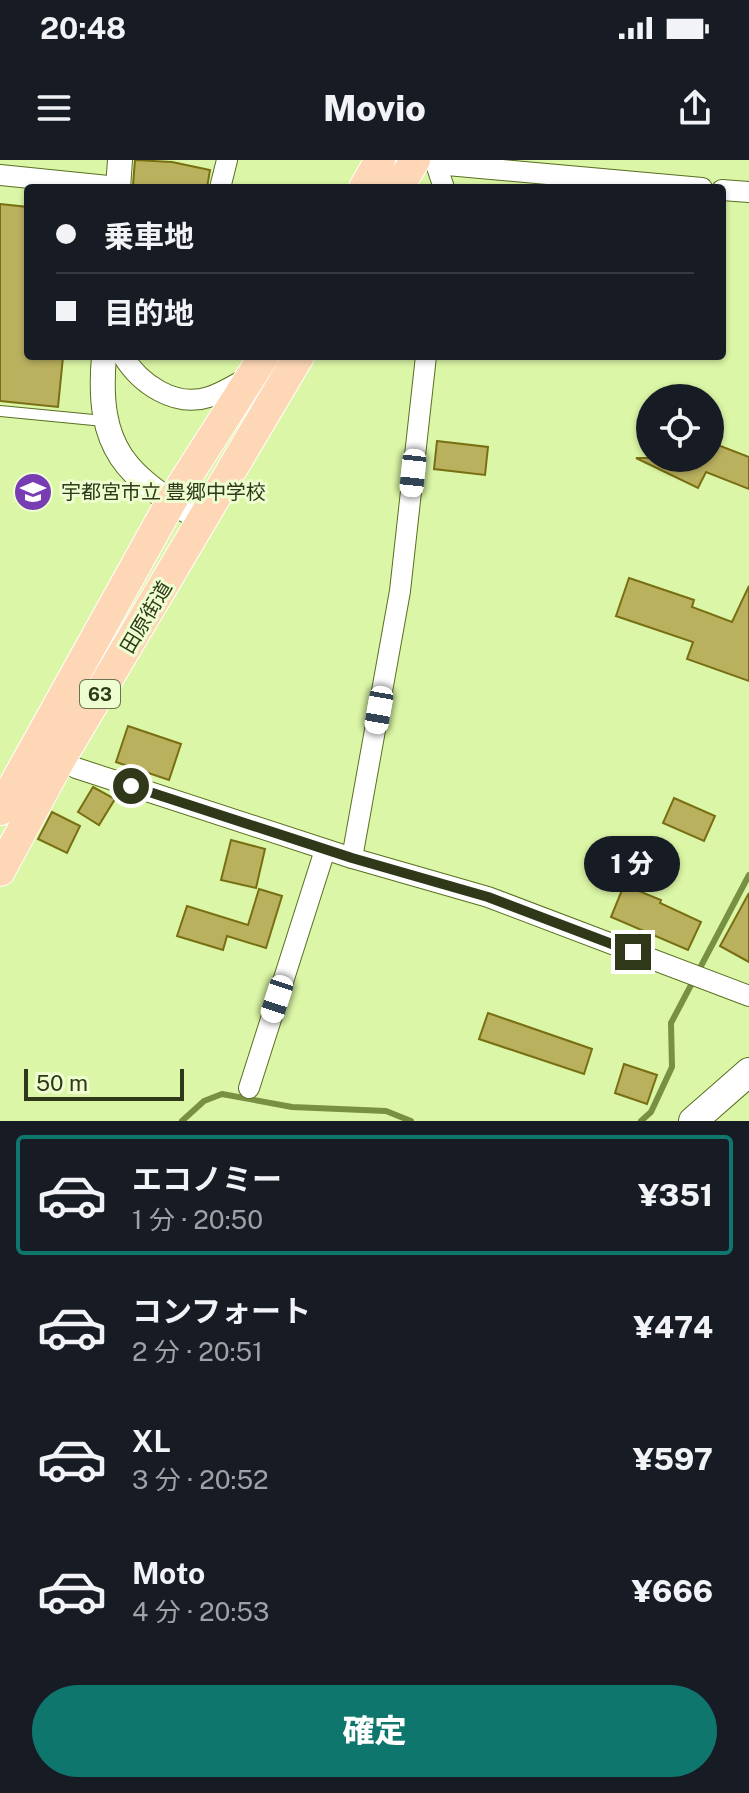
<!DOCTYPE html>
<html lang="ja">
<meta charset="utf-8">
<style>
:root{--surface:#171b24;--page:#242831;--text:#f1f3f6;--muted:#9ea1a6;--line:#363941;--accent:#0f766e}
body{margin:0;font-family:"Public Sans","Noto Sans JP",sans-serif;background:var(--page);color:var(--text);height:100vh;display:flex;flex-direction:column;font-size:30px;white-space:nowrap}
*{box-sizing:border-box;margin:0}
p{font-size:26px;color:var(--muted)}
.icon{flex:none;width:44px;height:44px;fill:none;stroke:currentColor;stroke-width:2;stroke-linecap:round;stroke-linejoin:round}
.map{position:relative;height:961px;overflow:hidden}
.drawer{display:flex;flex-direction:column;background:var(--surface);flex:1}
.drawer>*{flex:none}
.top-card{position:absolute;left:24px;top:24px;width:702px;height:176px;border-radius:8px;box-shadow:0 2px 6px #0004;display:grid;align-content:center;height:176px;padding:0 32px;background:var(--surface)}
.tools{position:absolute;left:636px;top:224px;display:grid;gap:16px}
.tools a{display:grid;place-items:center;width:88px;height:88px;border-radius:50%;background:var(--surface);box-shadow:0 2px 6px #0004;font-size:40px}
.scale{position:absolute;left:24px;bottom:20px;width:160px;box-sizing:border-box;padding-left:8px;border:4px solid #2f3919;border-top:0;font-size:22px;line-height:28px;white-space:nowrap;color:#2f3919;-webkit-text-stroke:6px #eefed0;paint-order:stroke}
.end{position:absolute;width:36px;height:36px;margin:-18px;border:10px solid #2f3919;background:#fff;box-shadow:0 0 0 4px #fff}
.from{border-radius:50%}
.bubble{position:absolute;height:56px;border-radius:28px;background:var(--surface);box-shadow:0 2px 6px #0004;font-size:26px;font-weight:800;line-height:56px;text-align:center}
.car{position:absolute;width:24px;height:48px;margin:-24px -12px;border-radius:10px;box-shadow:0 0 6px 2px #0007;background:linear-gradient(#fff 24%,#345 0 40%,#fff 0 76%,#345 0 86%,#fff 0)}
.top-card b{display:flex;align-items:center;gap:28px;height:76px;font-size:30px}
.top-card b+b{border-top:2px solid var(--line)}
.top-card i{width:20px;height:20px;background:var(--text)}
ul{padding:14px 0 0;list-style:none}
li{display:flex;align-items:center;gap:24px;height:120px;margin:0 16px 12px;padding:0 16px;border:4px solid transparent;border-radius:8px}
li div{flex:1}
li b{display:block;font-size:30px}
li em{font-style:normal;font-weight:800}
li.selected{border-color:var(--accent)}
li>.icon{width:72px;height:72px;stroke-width:1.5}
.primary-button{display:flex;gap:16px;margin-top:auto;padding:16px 32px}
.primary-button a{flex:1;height:92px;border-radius:48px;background:var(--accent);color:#fff;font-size:32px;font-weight:800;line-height:92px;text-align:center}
.status{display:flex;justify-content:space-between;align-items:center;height:56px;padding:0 40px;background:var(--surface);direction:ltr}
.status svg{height:22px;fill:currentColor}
header{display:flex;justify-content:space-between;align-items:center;height:104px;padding:0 32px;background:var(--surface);font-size:36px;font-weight:800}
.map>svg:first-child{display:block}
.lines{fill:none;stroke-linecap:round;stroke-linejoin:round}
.stream{stroke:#789042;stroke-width:6}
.building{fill:#b9b15e;stroke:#786f13;stroke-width:2}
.service-casing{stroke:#596f21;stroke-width:12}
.minor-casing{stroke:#596f21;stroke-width:22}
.tertiary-casing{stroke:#596f21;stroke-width:26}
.secondary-casing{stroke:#596f21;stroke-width:30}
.primary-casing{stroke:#fff;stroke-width:32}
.service{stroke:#fff;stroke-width:10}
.minor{stroke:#fff;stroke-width:20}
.tertiary{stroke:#fff;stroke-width:24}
.secondary{stroke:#fff;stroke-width:28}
.primary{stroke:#fed8b6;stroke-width:30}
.route{stroke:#2f3919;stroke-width:10}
.labels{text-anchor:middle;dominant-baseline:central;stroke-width:6;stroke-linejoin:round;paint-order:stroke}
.shield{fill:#eefed0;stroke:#687450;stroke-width:2}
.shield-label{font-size:18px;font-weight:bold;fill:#2f3919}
.poi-label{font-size:20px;fill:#2f3919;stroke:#eefed0;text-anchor:start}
.street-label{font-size:20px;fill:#2f3919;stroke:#eefed0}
</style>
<div class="status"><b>20:48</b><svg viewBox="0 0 49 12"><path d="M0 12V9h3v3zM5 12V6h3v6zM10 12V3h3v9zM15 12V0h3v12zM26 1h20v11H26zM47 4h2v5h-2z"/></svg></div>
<header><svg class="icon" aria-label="menu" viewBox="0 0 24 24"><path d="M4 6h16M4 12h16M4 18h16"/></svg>Movio<svg class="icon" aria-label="share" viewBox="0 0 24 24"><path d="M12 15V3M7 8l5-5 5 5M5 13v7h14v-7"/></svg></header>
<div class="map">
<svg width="749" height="961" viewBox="0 0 749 961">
<rect width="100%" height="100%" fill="#dbf6a6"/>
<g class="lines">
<!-- stream -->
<g class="stream">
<path d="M182,961l22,-20 18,-7 70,13 94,4 25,10"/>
<path d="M641,961l10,-9 21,-45 -1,-44 78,-148"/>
</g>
</g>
<!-- building -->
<g class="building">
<path d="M135,0l37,2 38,8 -3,18 -74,-3z"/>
<path d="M0,44l28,3v149l35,1 -5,50 -58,-6z"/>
<path d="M437,281l51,6 -3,28 -51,-6z"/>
<path d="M710,282l39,15v32l-43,-17 -8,16 -62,-30h74z"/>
<path d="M629,418l65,22 -2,7 40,15 17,-36v95l-62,-22 6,-17 -77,-26z"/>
<path d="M128,566l53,18 -12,36 -53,-18z"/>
<path d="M93,627l22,12 -16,26 -21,-13z"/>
<path d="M674,638l41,18 -11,25 -41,-18z"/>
<path d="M52,652l28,14 -13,27 -29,-14z"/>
<path d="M231,680l34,9 -9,39 -35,-8z"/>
<path d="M624,725l37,15 -1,3 41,19 -13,28 -77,-33z"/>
<path d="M259,729l23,7 -16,52 -39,-12 -4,14 -46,-14 10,-30 61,19z"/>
<path d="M749,733v69l-29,-16z"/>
<path d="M488,853l104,36 -8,25 -105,-35z"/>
<path d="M624,904l33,11 -10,29 -32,-11z"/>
</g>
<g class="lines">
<!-- service casing -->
<g class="service-casing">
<path id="service" d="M0,251l104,10"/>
</g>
<!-- minor casing -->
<g class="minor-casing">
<g id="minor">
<path d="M431,0l5,4 8,24"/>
<path d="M436,4l266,24"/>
<path d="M0,15l118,12"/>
<path d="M220,28l7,-28"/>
<path d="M722,30l27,2"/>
<path d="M123,196c17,28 52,52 86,41 13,-4 27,-13 40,-20"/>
<path d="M49,593l27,15 276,90 136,39 261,99"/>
<path d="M352,698l48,-267 26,-235"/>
<path d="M249,928l76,-238"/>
</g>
</g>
<!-- tertiary casing -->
<g class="tertiary-casing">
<g id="tertiary">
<path d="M118,28l2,-28"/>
<path d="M104,196c-8,93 21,121 99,164"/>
</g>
</g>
<!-- secondary casing -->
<g class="secondary-casing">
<path id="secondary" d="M693,961l56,-49"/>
</g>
<!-- primary casing -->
<g class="primary-casing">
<g id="primary">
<path d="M364,28l16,-28"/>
<path d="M398,28l17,-28"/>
<path d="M0,650l171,-308 93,-146"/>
<path d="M0,711l60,-111 239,-404"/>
</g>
</g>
<!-- service -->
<use href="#service" class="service"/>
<!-- minor -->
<use href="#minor" class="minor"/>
<!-- tertiary -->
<use href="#tertiary" class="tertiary"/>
<!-- secondary -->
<use href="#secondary" class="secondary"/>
<!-- primary -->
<use href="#primary" class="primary"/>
</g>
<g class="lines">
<!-- route -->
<path class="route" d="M131,626l221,72 136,39 145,55"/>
</g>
<!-- icons -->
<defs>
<g id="school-disc" transform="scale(2)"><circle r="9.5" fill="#783db3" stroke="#eefed0"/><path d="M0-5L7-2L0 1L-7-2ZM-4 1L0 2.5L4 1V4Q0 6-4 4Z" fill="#fff"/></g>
</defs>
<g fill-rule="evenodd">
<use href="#school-disc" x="33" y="332"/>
</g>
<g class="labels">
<!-- shield labels -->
<rect class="shield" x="80" y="520" width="40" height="28" rx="6"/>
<g class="shield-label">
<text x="100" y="534">63</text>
</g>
<!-- poi labels -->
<g class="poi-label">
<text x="61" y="332">宇都宮市立 豊郷中学校</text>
</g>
<!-- street labels -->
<g class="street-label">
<text transform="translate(146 457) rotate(-59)">田原街道</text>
</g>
</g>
</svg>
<div class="tools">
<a><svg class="icon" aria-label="locate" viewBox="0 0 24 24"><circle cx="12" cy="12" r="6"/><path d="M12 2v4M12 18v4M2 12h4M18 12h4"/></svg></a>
</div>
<div class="scale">50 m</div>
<i class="end from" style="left:131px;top:626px"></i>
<i class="end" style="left:633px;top:792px"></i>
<div class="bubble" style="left:584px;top:676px;width:96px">1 分</div>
<i class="car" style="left:413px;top:313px;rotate:186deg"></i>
<i class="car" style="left:379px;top:550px;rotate:190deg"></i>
<i class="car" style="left:277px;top:839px;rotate:198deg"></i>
<div class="top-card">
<b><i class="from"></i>乗車地</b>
<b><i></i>目的地</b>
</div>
</div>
<section class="drawer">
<ul>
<li class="selected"><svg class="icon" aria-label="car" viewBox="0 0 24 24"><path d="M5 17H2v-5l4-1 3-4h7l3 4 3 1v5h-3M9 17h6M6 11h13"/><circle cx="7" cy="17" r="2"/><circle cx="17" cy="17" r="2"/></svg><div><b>エコノミー</b><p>1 分 · 20:50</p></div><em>¥351</em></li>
<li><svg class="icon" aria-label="car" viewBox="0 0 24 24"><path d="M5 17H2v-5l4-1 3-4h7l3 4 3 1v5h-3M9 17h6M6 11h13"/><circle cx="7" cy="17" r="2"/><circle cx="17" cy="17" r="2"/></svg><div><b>コンフォート</b><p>2 分 · 20:51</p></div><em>¥474</em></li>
<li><svg class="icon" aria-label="car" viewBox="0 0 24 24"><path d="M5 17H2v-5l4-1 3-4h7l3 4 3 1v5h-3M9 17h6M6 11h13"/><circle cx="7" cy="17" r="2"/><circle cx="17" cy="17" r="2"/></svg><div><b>XL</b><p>3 分 · 20:52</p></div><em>¥597</em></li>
<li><svg class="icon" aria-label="car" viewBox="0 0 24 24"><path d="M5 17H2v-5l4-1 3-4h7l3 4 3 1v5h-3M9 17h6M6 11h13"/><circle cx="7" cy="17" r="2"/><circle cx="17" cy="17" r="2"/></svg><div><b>Moto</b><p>4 分 · 20:53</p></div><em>¥666</em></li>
</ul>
<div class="primary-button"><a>確定</a></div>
</section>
